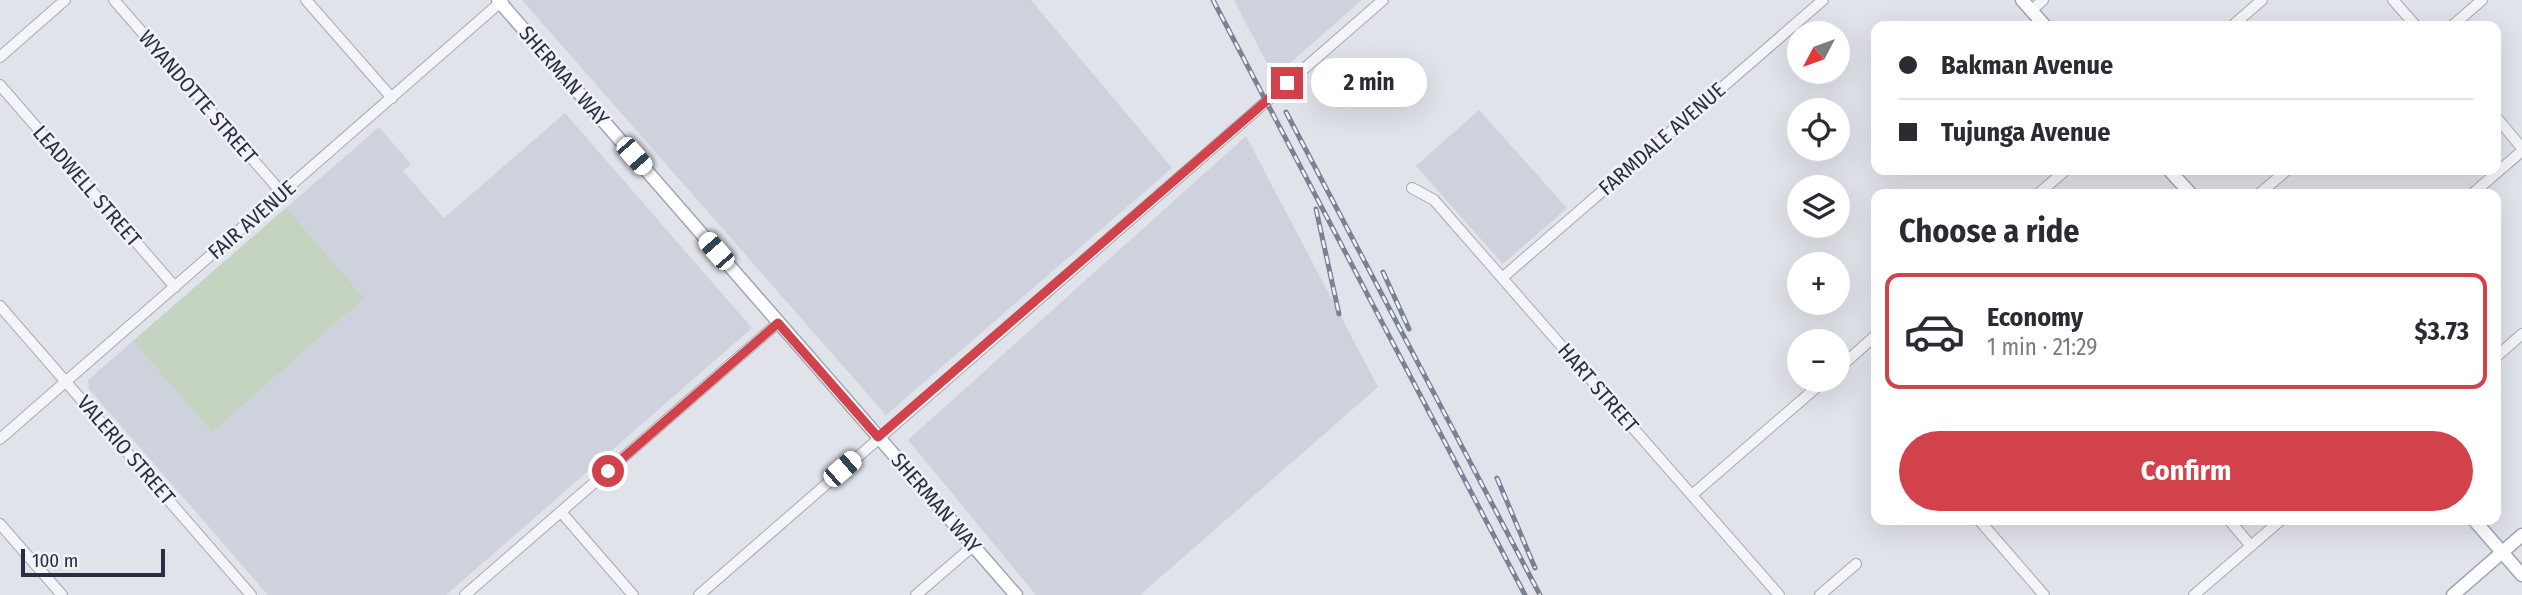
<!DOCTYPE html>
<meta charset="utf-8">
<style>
:root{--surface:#fff;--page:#f2f2f3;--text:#2b2b33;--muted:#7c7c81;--line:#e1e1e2;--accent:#d2424b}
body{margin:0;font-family:"Fira Sans Condensed",sans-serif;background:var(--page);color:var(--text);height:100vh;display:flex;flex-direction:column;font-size:26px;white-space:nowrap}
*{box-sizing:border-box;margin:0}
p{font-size:23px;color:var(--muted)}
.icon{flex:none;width:38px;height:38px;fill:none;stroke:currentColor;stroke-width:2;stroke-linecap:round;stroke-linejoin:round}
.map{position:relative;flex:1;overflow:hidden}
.drawer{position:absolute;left:1871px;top:189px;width:630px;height:336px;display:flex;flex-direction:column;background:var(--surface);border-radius:14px;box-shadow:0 7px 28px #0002}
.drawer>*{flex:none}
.hud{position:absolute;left:1871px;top:21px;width:630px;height:154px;border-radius:14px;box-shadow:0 7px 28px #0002;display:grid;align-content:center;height:154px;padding:0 28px;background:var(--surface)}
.needle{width:46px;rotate:229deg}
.fabs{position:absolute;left:1787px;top:21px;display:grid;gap:14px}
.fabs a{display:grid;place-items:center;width:63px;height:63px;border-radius:50%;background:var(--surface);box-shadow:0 7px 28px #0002;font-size:35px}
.scale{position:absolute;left:21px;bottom:18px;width:144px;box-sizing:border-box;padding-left:7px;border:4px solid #282f42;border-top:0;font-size:19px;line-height:24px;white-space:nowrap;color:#282f42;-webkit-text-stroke:5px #f0f2f7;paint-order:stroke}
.end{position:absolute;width:32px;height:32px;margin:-16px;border:9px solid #d2424b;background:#fff;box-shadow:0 0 0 4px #fff}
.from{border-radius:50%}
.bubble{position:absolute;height:49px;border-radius:24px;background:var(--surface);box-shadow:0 7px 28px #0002;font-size:23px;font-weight:700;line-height:49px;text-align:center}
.car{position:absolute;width:21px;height:42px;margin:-21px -10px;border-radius:9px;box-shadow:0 0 5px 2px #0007;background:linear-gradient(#fff 24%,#345 0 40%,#fff 0 76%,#345 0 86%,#fff 0)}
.hud b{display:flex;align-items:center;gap:24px;height:66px;font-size:26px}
.hud b+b{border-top:2px solid var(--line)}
.hud i{width:18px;height:18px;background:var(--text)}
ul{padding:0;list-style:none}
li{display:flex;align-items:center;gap:21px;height:116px;margin:0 14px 10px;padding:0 14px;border:4px solid transparent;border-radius:14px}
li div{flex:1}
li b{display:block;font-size:26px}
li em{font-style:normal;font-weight:700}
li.selected{border-color:var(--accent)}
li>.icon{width:63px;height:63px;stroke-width:1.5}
h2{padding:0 28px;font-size:32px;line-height:84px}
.cta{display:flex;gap:14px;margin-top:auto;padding:14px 28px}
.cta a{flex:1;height:80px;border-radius:42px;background:var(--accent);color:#fff;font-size:28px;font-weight:700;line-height:80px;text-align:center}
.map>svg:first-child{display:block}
.built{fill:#ced2dc}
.green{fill:#c4d4c1}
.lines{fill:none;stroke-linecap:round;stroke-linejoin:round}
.minor-casing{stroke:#a6a9b4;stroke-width:12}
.major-casing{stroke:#9fa6b6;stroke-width:15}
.minor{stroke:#f3f5f8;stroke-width:10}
.major{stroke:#fff;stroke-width:12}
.rail-casing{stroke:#798194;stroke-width:5}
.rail{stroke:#f0f2f7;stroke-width:2.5;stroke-dasharray:8;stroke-linecap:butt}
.route{stroke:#d2424b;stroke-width:9}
.labels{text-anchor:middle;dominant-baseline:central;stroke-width:5;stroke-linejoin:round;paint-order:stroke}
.street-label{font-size:21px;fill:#282f42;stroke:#f0f2f7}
</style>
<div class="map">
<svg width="2522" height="595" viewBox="0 0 2522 595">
<rect width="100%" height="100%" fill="#e1e3ea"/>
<!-- built -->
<g class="built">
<path d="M522,0h509l141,168 -286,247z"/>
<path d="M1234,0h128l-88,77z"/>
<path d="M1479,110l88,98 -64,56 -87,-98z"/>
<path d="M565,113l187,215 -306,267h-178l-179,-206 -1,-9 291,-253 32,37 -8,7 41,47z"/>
<path d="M1246,136l132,251 -238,208h-104l-128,-155z"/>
</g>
<!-- green -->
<path class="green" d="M286,208l78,90 -152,134 -79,-91z"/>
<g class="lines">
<!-- minor casing -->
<g class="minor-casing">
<g id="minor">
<path d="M114,0l168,193"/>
<path d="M306,0l86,98"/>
<path d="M2393,0l23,26"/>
<path d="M2031,11l12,-11"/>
<path d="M2232,26l30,-26"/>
<path d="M2452,26l30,-26"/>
<path d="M0,57l65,-57"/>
<path d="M0,85l175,202"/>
<path d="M2496,117l26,31"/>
<path d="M1412,188l22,12 345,395"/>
<path d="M2038,194l28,-24"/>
<path d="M2259,194l28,-24"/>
<path d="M2472,194l50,-43"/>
<path d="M1502,278l321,-278"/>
<path d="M0,306l251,289"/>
<path d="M2496,357l26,-23"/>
<path d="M1838,369l38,-34"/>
<path d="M0,439l503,-439"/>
<path d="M1692,495l133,-115"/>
<path d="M561,512l72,83"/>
<path d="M1979,520l65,75"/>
<path d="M2229,520l22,26"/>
<path d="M0,524l62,71"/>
<path d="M465,595l313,-272"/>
<path d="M699,595l684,-595"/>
<path d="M916,595l57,-49"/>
<path d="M1820,595l36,-31"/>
<path d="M2194,595l87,-75"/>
</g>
</g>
<!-- major casing -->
<g class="major-casing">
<g id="major">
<path d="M498,0l518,595"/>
<path d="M2022,0l23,26"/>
<path d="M2169,170l22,24"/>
<path d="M2474,520l48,55"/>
<path d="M2453,595l69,-60"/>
</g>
</g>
<!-- minor -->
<use href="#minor" class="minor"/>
<!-- major -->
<use href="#major" class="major"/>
<!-- rail casing -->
<g class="rail-casing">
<g id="rail">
<path d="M1213,0l312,595"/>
<path d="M1286,112l254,483"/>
<path d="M1316,209l23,105"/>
<path d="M1383,272l26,57"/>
<path d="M1497,478l38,90"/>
</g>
</g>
<!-- rail -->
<use href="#rail" class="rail"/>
</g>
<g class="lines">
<!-- route -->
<path class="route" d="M608,471l170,-148 100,114 409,-354"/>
</g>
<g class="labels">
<!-- street labels -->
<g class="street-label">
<text transform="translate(564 76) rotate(49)">SHERMAN WAY</text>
<text transform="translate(198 97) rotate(49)">WYANDOTTE STREET</text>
<text transform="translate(1662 139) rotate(-41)">FARMDALE AVENUE</text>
<text transform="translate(87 186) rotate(49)">LEADWELL STREET</text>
<text transform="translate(252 220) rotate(-41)">FAIR AVENUE</text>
<text transform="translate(1598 388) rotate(49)">HART STREET</text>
<text transform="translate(126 450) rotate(49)">VALERIO STREET</text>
<text transform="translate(936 503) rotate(49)">SHERMAN WAY</text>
</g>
</g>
</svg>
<div class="fabs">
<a><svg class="needle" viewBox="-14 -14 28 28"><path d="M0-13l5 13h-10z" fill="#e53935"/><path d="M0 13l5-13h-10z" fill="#7c7c81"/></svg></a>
<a><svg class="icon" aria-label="locate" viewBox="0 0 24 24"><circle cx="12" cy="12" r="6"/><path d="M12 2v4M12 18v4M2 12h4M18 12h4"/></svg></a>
<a><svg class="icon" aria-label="layers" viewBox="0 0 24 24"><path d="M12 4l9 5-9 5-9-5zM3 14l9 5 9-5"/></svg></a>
<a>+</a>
<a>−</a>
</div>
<div class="scale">100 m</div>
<i class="end from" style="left:608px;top:471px"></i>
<i class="end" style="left:1287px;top:83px"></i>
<div class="bubble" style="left:1311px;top:58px;width:116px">2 min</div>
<i class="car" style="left:634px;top:156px;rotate:139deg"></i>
<i class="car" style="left:716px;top:251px;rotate:319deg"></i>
<i class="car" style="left:842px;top:469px;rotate:49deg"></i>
<div class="hud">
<b><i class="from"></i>Bakman Avenue</b>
<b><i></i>Tujunga Avenue</b>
</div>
<section class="drawer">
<h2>Choose a ride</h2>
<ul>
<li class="selected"><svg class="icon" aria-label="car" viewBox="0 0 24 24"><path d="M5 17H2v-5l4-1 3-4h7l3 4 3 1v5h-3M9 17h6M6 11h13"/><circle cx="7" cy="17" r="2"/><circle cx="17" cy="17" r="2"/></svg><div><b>Economy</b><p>1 min · 21:29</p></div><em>$3.73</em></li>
</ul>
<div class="cta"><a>Confirm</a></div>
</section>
</div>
